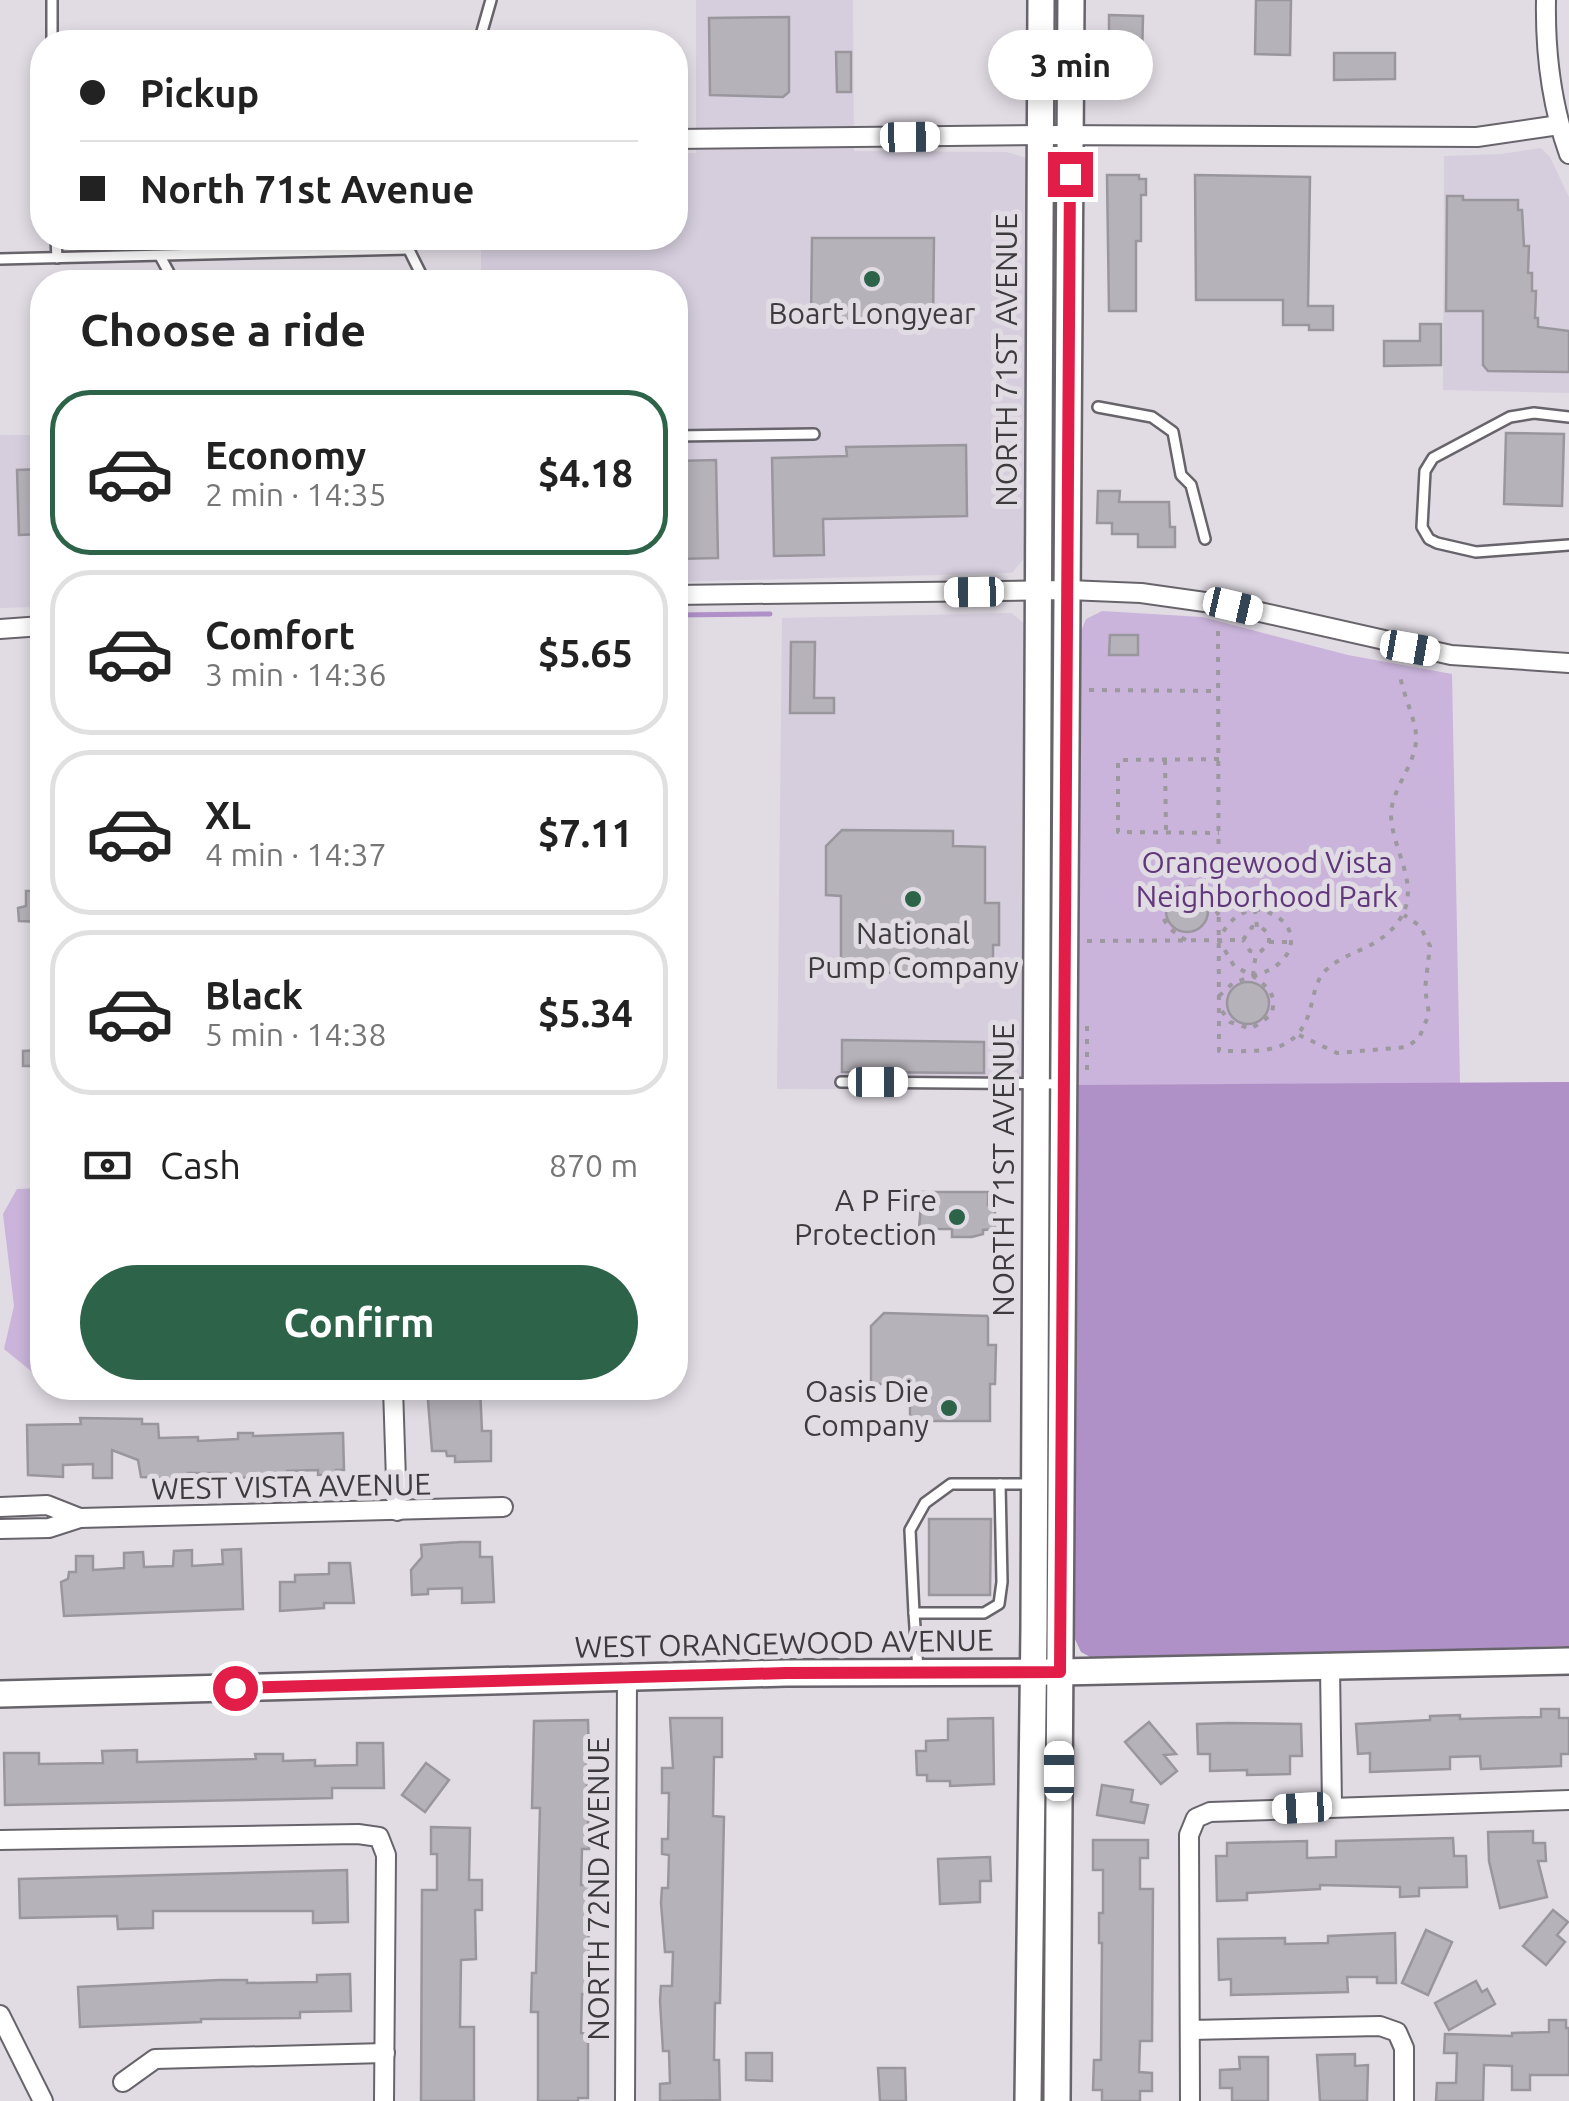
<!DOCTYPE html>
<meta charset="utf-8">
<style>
:root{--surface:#fff;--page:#f2f2f2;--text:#222;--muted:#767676;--line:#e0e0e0;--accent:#2d6349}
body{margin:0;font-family:Ubuntu,sans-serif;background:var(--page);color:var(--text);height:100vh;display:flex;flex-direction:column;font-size:38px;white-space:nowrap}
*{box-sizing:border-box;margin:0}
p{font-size:32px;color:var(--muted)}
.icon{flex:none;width:55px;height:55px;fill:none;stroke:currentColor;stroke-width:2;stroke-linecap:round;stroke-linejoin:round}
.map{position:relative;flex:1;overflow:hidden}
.sheet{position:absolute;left:30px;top:270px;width:658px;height:1130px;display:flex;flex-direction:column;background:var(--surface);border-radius:40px;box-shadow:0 5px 15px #0003}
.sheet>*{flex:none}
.hud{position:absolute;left:30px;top:30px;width:658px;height:220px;border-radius:40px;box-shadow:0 5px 15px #0003;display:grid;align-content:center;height:220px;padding:0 50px;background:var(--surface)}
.end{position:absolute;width:45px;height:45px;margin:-22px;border:12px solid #e11d48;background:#fff;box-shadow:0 0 0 5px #fff}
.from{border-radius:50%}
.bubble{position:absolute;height:70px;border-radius:35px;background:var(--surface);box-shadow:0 5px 15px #0003;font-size:32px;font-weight:600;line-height:70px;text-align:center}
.car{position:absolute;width:30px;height:60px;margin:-30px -15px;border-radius:12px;box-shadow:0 0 8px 2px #0007;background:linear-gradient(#fff 24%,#345 0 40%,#fff 0 76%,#345 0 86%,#fff 0)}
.hud b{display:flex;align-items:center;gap:35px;height:95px;font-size:38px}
.hud b+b{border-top:2px solid var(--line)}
.hud i{width:25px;height:25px;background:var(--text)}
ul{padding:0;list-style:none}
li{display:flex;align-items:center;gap:30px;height:165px;margin:0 20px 15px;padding:0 30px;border:5px solid var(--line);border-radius:40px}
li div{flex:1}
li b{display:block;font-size:38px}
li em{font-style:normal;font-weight:600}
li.selected{border-color:var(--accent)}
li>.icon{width:90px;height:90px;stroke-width:1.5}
h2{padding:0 50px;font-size:45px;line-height:120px}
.pay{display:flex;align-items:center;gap:25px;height:110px;padding:0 50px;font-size:38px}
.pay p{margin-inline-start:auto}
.primary-button{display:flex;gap:20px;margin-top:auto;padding:20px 50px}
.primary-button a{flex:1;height:115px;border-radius:60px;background:var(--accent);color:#fff;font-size:40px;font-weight:600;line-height:115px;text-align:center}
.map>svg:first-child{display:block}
.built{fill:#d6cedd}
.green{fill:#cab4db}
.water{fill:#af90c7}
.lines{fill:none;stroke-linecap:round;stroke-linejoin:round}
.stream{stroke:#af90c7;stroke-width:5}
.building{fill:#b6b2b9;stroke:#9a969d;stroke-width:2.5}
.lane-casing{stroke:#68646b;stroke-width:14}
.street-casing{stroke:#68646b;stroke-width:22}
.secondary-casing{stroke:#68646b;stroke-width:30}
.path{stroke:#9c989e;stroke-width:4;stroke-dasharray:5 8;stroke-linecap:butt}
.lane{stroke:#fff;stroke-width:9}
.street{stroke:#fff;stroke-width:18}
.secondary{stroke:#fff;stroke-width:25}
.route{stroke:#e11d48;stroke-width:12}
.poi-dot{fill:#2d6349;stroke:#e1dce4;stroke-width:4}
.labels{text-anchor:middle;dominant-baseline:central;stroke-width:10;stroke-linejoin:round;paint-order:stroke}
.poi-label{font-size:30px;fill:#3d3b3e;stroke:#e1dce4}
.street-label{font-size:30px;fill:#3d3b3e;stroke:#e1dce4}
.park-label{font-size:30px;fill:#61377b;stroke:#e1dce4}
</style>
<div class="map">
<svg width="1569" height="2101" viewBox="0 0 1569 2101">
<rect width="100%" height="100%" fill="#e1dce4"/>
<!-- built -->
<g class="built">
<path d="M696,0h157l1,151 152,1 18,5 5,9 -3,390 -14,17 -337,9v-300h-194v-44h194v-84l21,-1z"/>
<path d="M1541,148l9,9 19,40v196l-126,-3 1,-234 57,-2z"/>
<path d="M0,435h42v172l-42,1z"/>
<path d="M1011,613l15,12 -1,465 -248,-1 5,-471z"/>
</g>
<!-- green -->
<g class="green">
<path d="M1102,611l100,6 146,38 104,19 8,410 -384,1 3,-449 7,-17z"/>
<path d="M42,1188v184l-11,-1 -27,-22 10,-43 -11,-92 14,-25z"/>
</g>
<!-- water -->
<path class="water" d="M1569,1082v564l-475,13 -13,-7 -7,-15 2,-552z"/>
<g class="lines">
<!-- stream -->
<path class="stream" d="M675,615l95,-1"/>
</g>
<!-- building -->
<g class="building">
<path d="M1256,0h35l-1,55 -35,-1z"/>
<path d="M1109,15l34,1 -1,43h-33z"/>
<path d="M789,17v75l-6,5 -73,-2 -1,-77z"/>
<path d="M836,52h15v40h-14z"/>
<path d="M1334,53h61v26l-61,1z"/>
<path d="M1107,175h32v4h7v16h-5v46h-5v70h-27z"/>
<path d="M1195,175l115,2 -2,129h25v24h-24v-5h-26v-25h-87z"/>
<path d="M1447,196h16v4h55v10h4l2,36h5l-1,27h4v18h4l-1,27h3v9l31,4v41l-81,-1 -5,-6v-54h-37z"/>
<path d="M812,238h122l-1,82 -122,-1z"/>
<path d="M1420,324h21v41l-57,1v-25h36z"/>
<path d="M1506,433l58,1 -2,72 -58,-2z"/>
<path d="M966,445l1,71 -144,3 1,36 -50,1 -2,-98 75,-2 -1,-9z"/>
<path d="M716,460l2,98 -43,1v-98z"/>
<path d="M42,469v65l-23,1 -2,-65z"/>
<path d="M1098,491h22l-1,11h50l1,25h5v20h-37v-13h-26v-11h-15z"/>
<path d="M1110,635h28v20h-29z"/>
<path d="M791,642h24l-1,56h20v15h-44z"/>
<path d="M842,830l111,1v15l32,1v56h14v42h-6v15h-8v14l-135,-2 -9,-10v-66l-15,-1v-49z"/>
<circle cx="1187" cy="911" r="21"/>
<path d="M26,891h16v31l-23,-1 -1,-13 8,-2z"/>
<circle cx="1248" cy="1003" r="21"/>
<path d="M842,1040l142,2v31l-142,-1z"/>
<path d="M42,1050v16h-19v-15z"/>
<path d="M922,1192h66v13h7v24l-12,1v4l-11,3h-20v-8h-33z"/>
<path d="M884,1313l104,3v29h8l-1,39h-5v37h-80v-37h-39v-58z"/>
<path d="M427,1388h53l2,43h9v30l-36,1v-6h-8l-1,-5h-14z"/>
<path d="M80,1418l62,1v5h16l1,14 39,-1v4l40,-2v-6h15v3l90,-3 1,37h-8v4l-18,1v-5l-31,1v4l-33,2 -19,1v-4l-15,-1h-32v6l-47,-2 -3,-17 -26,-10v28h-19v-14l-30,1v12l-35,-2 -1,-50 54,-1z"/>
<path d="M929,1519h62l-1,76h-61z"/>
<path d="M461,1542h19v15h12l2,45 -32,1v-15l-34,1v5l-16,1 -1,-25 11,-13 -1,-12z"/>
<path d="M241,1549l2,60 -179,7 -3,-34 7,-3 1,-7h7v-16h17v14l31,-2v-15l19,-1 1,15 29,-1 1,-15 18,-1v16l31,-2 -1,-14z"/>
<path d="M329,1563h21l4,40h-30v5l-44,3v-29h15v-7l34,-1z"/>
<path d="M1541,1709h18v9h10v36h-8v12l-80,3 -1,-13 -30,1v12l-80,3v-19l-12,1 -2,-30 74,-4v-4l30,-1v4l81,-2z"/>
<path d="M670,1718h52v39h-8l-1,59 11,1 -4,186h-5l-1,57h5l1,40 -60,1v-17l10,-1 -1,-32h-6l-3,-50 1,-15h11l1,-34h-8l-4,-49 1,-15h6l1,-33 -7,-1v-15h6l1,-46h-7v-25h11z"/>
<path d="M993,1718l1,66 -44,2v-5h-23v-6h-10l-1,-24h10v-10l22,-1v-21z"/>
<path d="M588,1720l1,39h-3l3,90h-7l-1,36h8l-1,109h-6l-1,39 7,1v64h-10v3h-40v-89h-7l1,-39h4l4,-165h-8l2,-87z"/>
<path d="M1149,1722l27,32 -12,1 13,16 -16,13 -36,-42z"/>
<path d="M1228,1723l73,1 1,32h-12v18l-43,1v-5l-37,1v-17h-12l-1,-30z"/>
<path d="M357,1743h26l1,45h-52v10l-327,7 -1,-52h35v11l64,-1 -1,-12 35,-1v12l119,-3 -1,-5h28v7l32,-1v6l42,-1z"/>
<path d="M426,1763l23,17 -24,32 -23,-17z"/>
<path d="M1102,1785l31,5 -2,12 17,3 -4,18 -47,-8z"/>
<path d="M431,1827l39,1 -1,52h13v30h-7l1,49 -15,1 -1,67h14v74h-53l1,-211h15v-36h-6z"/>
<path d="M1533,1831v12h12l1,18h-8l9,36 -47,11 -11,-47 -1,-29z"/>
<path d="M1453,1838l1,18h12l1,31 -48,1v8l-19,1v-10l-80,-2v4l-73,4v7l-30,1 -1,-45h11v-13l80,-2v17l29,-1v-16z"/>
<path d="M1093,1840h55v18h-8v31h13l-1,152h-12l-1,31 13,1v18h-12v10h-38v-11h-9l1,-30h7l1,-117h-3v-30h4v-43h-10z"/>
<path d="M990,1857l1,24h-11v21l-40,2 -2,-45z"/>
<path d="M347,1870l1,52 -35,1v-12h-160v17l-35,1 -1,-13 -97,2 -1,-39z"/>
<path d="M1553,1910l15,12 -11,13 8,7 -19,23 -23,-19z"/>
<path d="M1426,1930l26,12 -24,53 -26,-12z"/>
<path d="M1395,1933l1,50h-19v-6h-30l1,15 -117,3v-16l-12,1 -1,-41 67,-1v6l43,-1v-7z"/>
<path d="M350,1974l1,37 -51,1v6l-99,1v3l-121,5 -2,-40 142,-7h27v3l70,-1v-7z"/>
<path d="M1476,1981l6,11 5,-3 8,15 -46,26 -14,-27z"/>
<path d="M1549,2020h17v8h3v47h-39v15h-18v-24l-28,-1 -1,36h-47l1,-18h19l1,-30h-13l1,-19 67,2v-3l37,-1z"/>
<path d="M746,2053h26v28l-26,-1z"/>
<path d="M1355,2054v12l13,-1 -1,36h-47l-3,-46z"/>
<path d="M1239,2057h29v44h-36v-13h-12v-18l20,-1z"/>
<path d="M878,2068h27l1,33h-26z"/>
</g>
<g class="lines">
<!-- lane casing -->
<g class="lane-casing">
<g id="lane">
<path d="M52,0v42"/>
<path d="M479,42l12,-42"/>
<path d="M56,238l1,20"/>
<path d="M403,238l22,44"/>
<path d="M160,256l14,26"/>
<path d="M0,259l409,-10"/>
<path d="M1098,407l54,10 21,15 8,43 10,10 14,54"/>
<path d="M1569,417l-35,-4 -24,4 -77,41 -8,13 -3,56 7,12 8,4 39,9 93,-7"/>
<path d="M675,436l139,-2"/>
<path d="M841,1082l222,2"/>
<path d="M914,1613l-4,-83 15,-27 26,-19h49"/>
<path d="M918,1670l-4,-57h70l15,-9 3,-22 -2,-98h30"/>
</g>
</g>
<!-- street casing -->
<g class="street-casing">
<g id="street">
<path d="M1546,0c-1,54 5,104 23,154"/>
<path d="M675,139l365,-4 437,2 82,-12"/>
<path d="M675,595l393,-5 73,3 92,13 218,49 118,8"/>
<path d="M0,629l42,-3"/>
<path d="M393,1388l4,123"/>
<path d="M0,1507l47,-2 33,13"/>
<path d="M0,1529l49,-1 31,-10 423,-11"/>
<path d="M1330,1668l2,138"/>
<path d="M0,1840l358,-6 21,3 7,18 -2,246"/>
<path d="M0,2015l43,86"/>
<path d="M1190,2030l190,-4 17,6 7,16v53"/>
<path d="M123,2082l32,-23 230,-6"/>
<path d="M625,2101l2,-424"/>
<path d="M1190,2101l-1,-266 7,-17 14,-6 359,-12"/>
</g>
</g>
<!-- secondary casing -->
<g class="secondary-casing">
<g id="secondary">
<path d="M0,1694l786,-21 274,-1 509,-11"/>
<path d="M1028,2101l6,-474 7,-1627"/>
<path d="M1057,2101l14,-2101"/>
</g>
</g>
<!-- path -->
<g class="path">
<path d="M1218,631l1,420c43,0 80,5 92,-45 3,-11 5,-26 14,-35 22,-22 54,-20 75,-52 22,-34 -9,-70 -9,-105 1,-25 22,-46 25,-72 2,-19 -13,-46 -16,-67"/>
<path d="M1089,690l129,1"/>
<path d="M1219,759l-101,1v72l101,1"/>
<path d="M1165,760l1,70"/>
<path d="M1255,909c50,8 47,55 -2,67l-19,-10 -15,-26c8,-17 17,-27 36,-31z"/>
<path d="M1255,909l2,18"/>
<path d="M1186,940c-22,-12 -34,-31 -12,-50 26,-10 32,8 45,25"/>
<path d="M1087,941l156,-1 9,-13 10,1 7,6v10l-9,8 -10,-1 -7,-11"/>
<path d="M1269,942h20"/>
<path d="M1253,976l3,-24"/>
<path d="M1219,996l14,-13 20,-7c15,11 25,19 18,39l-20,14 -21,-7 -11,-15"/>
<path d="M1087,1026v45"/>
<path d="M1299,1035l38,18 70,-6 12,-9 10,-24 -4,-25 5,-43 -10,-20 -16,-11"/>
</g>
<!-- lane -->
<use href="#lane" class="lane"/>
<!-- street -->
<use href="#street" class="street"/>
<!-- secondary -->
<use href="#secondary" class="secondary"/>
</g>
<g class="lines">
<!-- route -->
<path class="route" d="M235,1688l551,-15 274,-1 10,-1498"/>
</g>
<!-- markers -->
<g class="poi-dot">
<circle cx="872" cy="279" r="10"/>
<circle cx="913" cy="899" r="10"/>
<circle cx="957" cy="1217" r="10"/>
<circle cx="949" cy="1408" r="10"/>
</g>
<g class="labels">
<!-- poi labels -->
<g class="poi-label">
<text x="872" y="313">Boart Longyear</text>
<text x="913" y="933">National<tspan x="913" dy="34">Pump Company</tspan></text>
<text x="937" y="1200" text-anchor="end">A P Fire<tspan x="937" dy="34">Protection</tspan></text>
<text x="929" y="1391" text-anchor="end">Oasis Die<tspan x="929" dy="34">Company</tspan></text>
</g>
<!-- street labels -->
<g class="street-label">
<text transform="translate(1006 360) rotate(-90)">NORTH 71ST AVENUE</text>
<text transform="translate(1003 1170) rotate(-90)">NORTH 71ST AVENUE</text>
<text transform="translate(291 1486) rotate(-1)">WEST VISTA AVENUE</text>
<text transform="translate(784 1643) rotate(-1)">WEST ORANGEWOOD AVENUE</text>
<text transform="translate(598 1889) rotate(-90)">NORTH 72ND AVENUE</text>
</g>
<!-- park labels -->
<g class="park-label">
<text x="1267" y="862">Orangewood Vista<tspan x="1267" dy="34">Neighborhood Park</tspan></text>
</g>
</g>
</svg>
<i class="end from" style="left:235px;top:1688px"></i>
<i class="end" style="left:1070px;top:174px"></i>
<div class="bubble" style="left:988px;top:30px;width:165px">3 min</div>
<i class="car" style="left:910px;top:137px;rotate:89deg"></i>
<i class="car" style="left:974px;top:592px;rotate:269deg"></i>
<i class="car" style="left:1233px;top:606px;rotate:103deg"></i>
<i class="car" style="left:1410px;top:648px;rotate:100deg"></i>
<i class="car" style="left:878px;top:1082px;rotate:90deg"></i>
<i class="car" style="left:1059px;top:1771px;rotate:0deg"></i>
<i class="car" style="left:1302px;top:1808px;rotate:267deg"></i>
<div class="hud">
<b><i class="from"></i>Pickup</b>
<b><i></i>North 71st Avenue</b>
</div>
<section class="sheet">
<h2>Choose a ride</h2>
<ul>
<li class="selected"><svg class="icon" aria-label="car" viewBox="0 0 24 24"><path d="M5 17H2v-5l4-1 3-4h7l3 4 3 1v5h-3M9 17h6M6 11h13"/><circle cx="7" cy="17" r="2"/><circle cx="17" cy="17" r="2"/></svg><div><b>Economy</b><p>2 min · 14:35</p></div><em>$4.18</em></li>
<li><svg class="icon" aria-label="car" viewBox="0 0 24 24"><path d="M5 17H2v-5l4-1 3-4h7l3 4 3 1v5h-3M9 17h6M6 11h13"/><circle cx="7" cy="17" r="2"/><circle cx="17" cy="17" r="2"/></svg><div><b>Comfort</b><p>3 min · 14:36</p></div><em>$5.65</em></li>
<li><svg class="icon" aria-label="car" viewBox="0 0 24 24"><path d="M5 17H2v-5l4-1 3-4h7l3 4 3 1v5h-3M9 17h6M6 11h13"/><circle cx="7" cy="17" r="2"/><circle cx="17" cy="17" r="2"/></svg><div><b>XL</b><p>4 min · 14:37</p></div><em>$7.11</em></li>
<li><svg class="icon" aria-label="car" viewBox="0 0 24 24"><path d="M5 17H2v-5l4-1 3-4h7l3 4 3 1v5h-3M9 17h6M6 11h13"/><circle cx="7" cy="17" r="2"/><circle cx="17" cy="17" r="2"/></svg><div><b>Black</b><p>5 min · 14:38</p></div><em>$5.34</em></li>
</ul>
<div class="pay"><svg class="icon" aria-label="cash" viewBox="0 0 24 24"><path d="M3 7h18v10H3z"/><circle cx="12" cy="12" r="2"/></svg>Cash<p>870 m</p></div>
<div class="primary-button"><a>Confirm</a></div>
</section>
</div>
